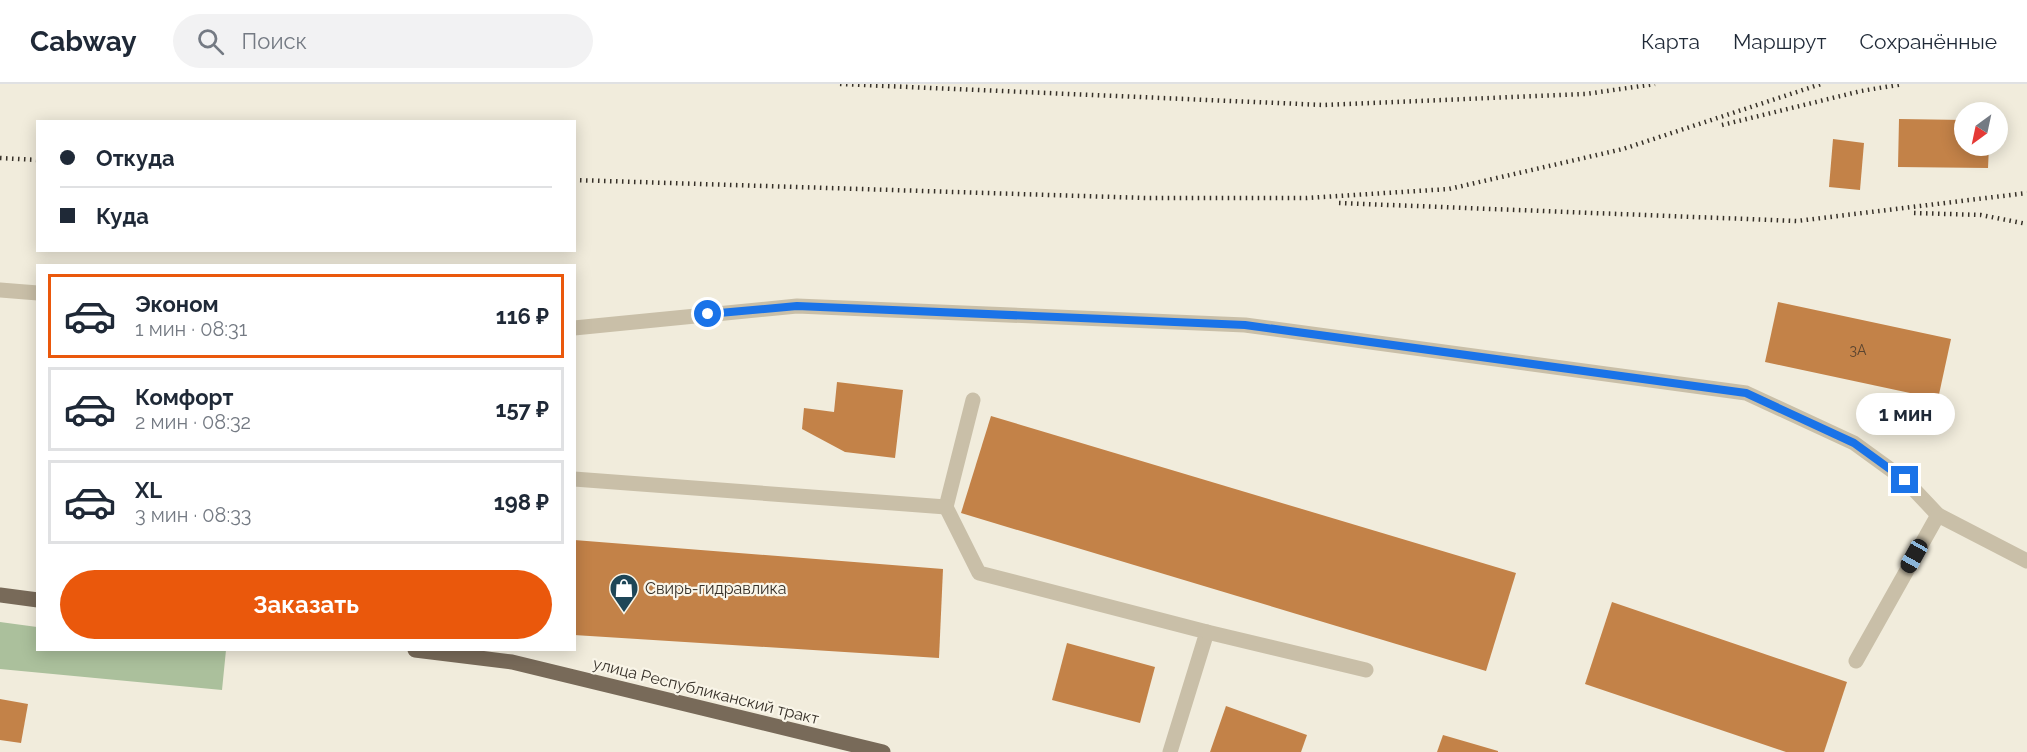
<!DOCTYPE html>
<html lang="ru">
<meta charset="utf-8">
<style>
:root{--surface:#fff;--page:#f2f2f3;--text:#1f2937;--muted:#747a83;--line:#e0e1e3;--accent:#ea580c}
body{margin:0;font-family:Raleway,sans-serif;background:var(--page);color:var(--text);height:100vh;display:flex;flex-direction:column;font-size:22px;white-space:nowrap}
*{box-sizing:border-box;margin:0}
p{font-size:20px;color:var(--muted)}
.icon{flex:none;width:33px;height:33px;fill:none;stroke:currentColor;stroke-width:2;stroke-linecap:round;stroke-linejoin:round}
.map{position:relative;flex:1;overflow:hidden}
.sheet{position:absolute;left:36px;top:180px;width:540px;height:387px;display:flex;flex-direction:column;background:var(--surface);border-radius:0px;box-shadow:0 3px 15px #0003}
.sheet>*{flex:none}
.guide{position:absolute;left:36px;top:36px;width:540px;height:132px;border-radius:0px;box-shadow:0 3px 15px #0003;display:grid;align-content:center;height:132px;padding:0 24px;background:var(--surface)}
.needle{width:39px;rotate:213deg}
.tools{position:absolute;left:1954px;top:18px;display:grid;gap:12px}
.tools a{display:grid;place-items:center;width:54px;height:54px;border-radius:50%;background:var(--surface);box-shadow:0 3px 15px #0003;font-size:30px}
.end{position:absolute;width:27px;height:27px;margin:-14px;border:8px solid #1a73e8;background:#fff;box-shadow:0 0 0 3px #fff}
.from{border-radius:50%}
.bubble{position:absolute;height:42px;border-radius:21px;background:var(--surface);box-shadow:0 3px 15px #0003;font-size:20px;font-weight:700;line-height:42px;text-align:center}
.car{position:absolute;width:18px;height:36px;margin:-18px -9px;border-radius:8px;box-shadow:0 0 4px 2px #0007;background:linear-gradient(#222 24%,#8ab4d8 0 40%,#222 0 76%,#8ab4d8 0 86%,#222 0)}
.guide b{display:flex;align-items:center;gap:21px;height:57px;font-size:22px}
.guide b+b{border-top:2px solid var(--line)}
.guide i{width:15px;height:15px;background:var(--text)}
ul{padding:10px 0 0;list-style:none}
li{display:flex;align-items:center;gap:18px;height:84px;margin:0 12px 9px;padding:0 12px;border:3px solid var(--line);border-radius:0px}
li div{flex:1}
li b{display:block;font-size:22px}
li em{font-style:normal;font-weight:700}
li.selected{border-color:var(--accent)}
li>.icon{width:54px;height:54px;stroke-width:1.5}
.primary-button{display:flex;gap:12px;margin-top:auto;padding:12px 24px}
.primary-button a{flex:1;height:69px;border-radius:36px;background:var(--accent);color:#fff;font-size:24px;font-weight:700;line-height:69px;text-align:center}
header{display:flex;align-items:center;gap:36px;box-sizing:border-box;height:84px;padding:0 30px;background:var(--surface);border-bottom:2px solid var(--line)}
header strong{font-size:28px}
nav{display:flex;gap:33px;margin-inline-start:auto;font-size:21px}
.search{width:420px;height:54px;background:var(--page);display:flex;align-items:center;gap:15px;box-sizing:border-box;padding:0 21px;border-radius:33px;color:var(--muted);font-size:22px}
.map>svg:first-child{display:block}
.green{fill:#abc09c}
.building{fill:#c38248}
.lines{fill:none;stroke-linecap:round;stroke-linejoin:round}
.minor{stroke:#c9bfa8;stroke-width:15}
.major{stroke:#786a59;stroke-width:15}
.rail{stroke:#363028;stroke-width:4.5;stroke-dasharray:1.5 4.5;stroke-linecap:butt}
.route{stroke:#1a73e8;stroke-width:8}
.labels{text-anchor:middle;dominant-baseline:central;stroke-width:4.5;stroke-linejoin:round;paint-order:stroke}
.number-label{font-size:14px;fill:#594430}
.poi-label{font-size:16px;fill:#363028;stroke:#f9f5e8;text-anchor:start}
.street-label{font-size:16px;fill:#363028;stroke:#f9f5e8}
</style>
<header>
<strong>Cabway</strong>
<div class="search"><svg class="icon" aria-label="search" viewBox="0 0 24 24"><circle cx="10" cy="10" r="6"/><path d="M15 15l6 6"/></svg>Поиск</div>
<nav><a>Карта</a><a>Маршрут</a><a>Сохранённые</a></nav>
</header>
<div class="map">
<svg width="2027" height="668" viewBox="0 0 2027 668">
<rect width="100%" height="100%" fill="#f1ecdc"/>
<!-- green -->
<path class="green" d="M0,538l37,5 1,23h188l-4,40 -222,-21z"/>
<!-- building -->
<g class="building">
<path d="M1899,35l66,1v26h24l-1,22 -90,-1z"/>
<path d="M1833,55l31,4 -4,47 -31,-3z"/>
<path d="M1778,218l173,37 -13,60 -173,-37z"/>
<path d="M837,298l66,8 -8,68 -50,-6 -43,-23 2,-21 30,4z"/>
<path d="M991,332l525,157 -30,98 -525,-158z"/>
<path d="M574,456l369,29 -4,89 -365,-23z"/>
<path d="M1612,518l235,80 -23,70h-38l-201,-68z"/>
<path d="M1067,559l88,24 -15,56 -88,-23z"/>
<path d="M0,615l28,5 -7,39 -21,-3z"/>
<path d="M1226,622l81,29 -6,17h-91z"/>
<path d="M1443,651l55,16v1h-61z"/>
</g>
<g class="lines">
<!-- minor -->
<g class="minor">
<path d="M0,206l38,3"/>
<path d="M574,244l223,-22 448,19 501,68 108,50 51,37 33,35"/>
<path d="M973,316l-27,107 33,66 228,59 -37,120"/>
<path d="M574,395l372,28"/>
<path d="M1207,548l159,38"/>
<path d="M1856,577l82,-146 89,46"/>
</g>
<!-- major -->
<g class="major">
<path d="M0,511l38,5"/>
<path d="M415,566l97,12 371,90"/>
</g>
<!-- rail -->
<g class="rail">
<path d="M840,0l483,21 263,-11 69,-10"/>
<path d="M1722,41l139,-34 42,-7"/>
<path d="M0,74l38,2"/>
<path d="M574,96l572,18h160l143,-9 174,-40 198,-65"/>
<path d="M1339,119l458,18 230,-28"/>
<path d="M1914,129l67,2 46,9"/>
</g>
</g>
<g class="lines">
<!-- route -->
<path class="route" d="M708,230l89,-8 448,19 501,68 108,50 51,37"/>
</g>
<!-- icons -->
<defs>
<g id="shop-pin" transform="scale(1.5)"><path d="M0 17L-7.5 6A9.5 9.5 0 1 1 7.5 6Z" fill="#1e4657" stroke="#f9f5e8"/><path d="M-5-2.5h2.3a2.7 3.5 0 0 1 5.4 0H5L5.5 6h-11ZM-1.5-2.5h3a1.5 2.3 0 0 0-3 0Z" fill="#fff"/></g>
</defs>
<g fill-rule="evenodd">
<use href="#shop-pin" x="624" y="504"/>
</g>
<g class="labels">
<!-- number labels -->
<g class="number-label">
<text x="1858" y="266">3А</text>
</g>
<!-- poi labels -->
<g class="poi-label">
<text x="645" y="504">Свирь-гидравлика</text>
</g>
<!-- street labels -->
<g class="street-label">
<text transform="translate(706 607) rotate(14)">улица Республиканский тракт</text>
</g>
</g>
</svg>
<div class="tools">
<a><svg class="needle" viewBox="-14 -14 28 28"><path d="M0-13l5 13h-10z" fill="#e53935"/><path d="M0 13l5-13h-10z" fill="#747a83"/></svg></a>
</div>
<i class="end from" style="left:708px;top:230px"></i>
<i class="end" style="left:1905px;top:396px"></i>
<div class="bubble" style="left:1856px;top:309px;width:99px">1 мин</div>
<i class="car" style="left:1914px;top:472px;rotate:209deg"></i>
<div class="guide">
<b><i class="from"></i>Откуда</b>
<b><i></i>Куда</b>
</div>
<section class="sheet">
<ul>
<li class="selected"><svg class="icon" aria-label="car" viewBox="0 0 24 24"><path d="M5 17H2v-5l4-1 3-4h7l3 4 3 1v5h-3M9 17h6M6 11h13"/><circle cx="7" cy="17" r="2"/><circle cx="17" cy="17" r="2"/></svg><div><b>Эконом</b><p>1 мин · 08:31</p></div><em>116 ₽</em></li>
<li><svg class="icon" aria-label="car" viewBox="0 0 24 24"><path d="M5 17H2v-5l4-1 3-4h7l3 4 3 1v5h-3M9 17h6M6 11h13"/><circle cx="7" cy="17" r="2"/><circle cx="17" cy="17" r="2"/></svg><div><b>Комфорт</b><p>2 мин · 08:32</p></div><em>157 ₽</em></li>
<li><svg class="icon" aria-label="car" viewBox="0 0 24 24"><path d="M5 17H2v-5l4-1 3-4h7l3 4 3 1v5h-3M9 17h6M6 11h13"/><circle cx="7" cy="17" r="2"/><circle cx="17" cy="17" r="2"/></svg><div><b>XL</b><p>3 мин · 08:33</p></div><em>198 ₽</em></li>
</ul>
<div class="primary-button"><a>Заказать</a></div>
</section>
</div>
